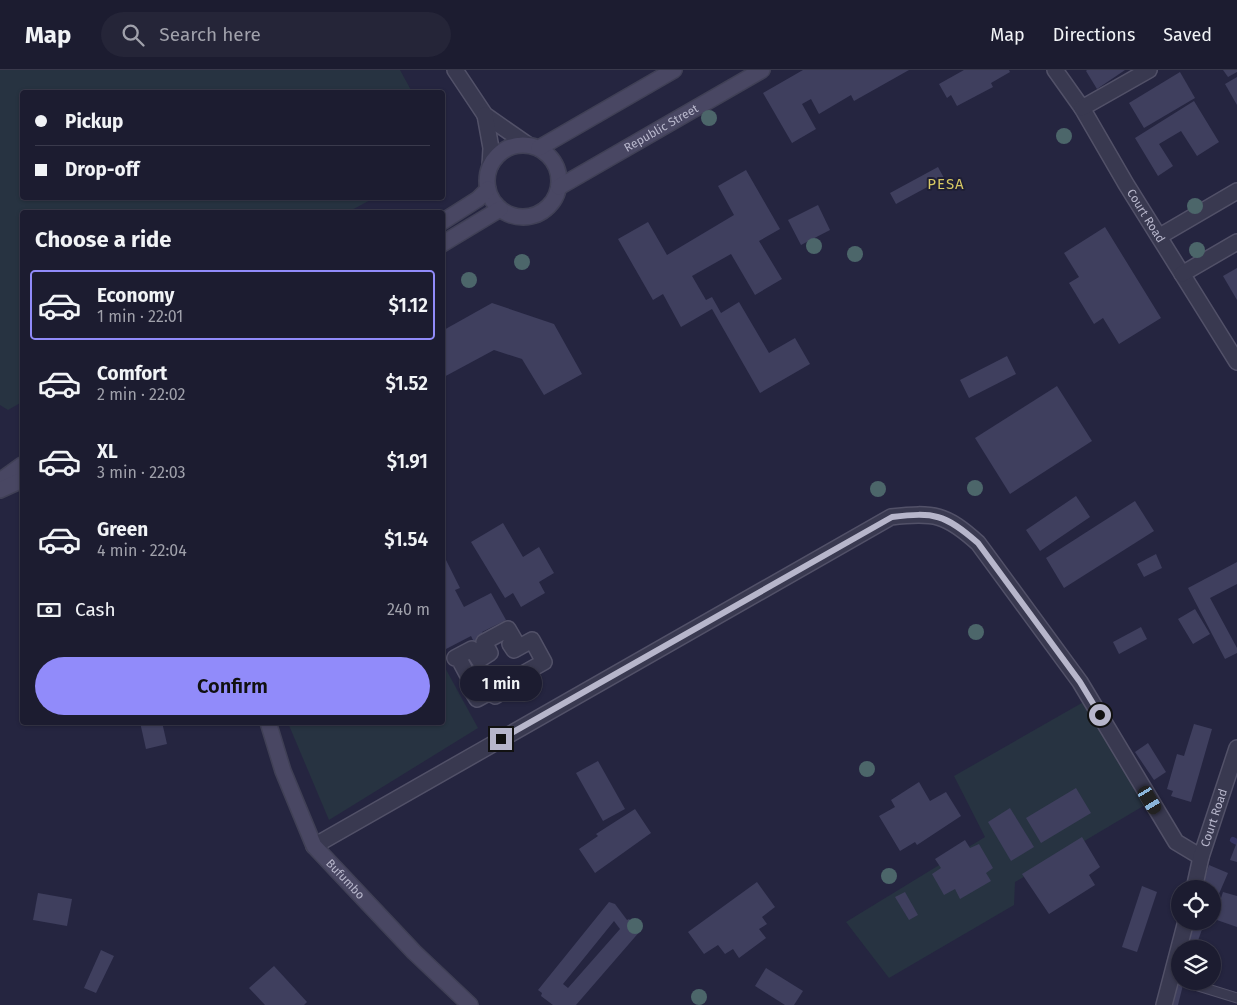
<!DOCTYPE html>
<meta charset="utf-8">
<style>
:root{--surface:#1c1c30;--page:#252538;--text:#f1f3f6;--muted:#a0a1ab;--line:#3a3a4c;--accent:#918bfa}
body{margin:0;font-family:"Fira Sans",sans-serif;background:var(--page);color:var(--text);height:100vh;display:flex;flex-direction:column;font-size:19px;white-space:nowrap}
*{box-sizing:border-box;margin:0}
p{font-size:16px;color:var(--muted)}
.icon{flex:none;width:28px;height:28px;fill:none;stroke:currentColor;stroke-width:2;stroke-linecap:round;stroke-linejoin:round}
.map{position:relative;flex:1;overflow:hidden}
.details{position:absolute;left:20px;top:140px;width:425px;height:515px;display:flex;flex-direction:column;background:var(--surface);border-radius:5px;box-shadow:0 1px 4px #0004,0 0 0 1px var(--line)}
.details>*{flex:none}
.hud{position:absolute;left:20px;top:20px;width:425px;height:110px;border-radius:5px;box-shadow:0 1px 4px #0004,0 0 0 1px var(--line);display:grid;align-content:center;height:110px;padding:0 15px;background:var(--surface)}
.controls{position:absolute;left:1171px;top:810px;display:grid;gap:10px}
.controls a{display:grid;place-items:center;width:50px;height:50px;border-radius:50%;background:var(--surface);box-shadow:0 1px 4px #0004,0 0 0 1px var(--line);font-size:25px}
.end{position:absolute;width:22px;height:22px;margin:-11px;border:6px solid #b7b6cb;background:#111;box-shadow:0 0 0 2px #111}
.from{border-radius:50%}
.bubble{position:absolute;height:35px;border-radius:18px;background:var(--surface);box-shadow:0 1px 4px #0004,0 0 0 1px var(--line);font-size:16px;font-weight:600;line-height:35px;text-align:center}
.car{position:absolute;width:15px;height:30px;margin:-15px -8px;border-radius:6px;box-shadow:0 0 4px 1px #0007;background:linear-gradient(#222 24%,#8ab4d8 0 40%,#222 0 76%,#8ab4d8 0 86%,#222 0)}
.hud b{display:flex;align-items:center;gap:18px;height:48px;font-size:19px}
.hud b+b{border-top:1px solid var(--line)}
.hud i{width:12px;height:12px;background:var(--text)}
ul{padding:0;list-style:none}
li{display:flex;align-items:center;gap:15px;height:70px;margin:0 10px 8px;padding:0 5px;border:2px solid transparent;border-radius:5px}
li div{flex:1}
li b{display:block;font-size:19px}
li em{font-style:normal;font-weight:600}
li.current{border-color:var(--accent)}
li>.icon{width:45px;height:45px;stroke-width:1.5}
h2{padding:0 15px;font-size:22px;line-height:60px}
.pay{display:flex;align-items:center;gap:12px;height:55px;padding:0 15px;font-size:19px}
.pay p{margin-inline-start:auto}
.cta{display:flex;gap:10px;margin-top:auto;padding:10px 15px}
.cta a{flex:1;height:58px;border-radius:30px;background:var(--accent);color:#111;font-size:20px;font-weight:600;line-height:58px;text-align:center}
header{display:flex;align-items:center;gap:30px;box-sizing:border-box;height:70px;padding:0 25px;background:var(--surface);border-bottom:1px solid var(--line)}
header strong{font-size:24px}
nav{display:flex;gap:28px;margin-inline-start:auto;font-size:18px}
.search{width:350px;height:45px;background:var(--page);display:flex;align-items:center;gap:12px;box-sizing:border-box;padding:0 18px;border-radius:28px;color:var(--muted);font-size:19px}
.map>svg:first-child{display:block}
.green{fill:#273341}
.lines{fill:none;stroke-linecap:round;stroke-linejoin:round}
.stream{stroke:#363563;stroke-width:6}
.building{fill:#3f3f5e;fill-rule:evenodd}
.lane-casing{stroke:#525168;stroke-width:11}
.street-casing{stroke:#525168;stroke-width:18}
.secondary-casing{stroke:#404056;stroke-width:18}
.lane{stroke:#393950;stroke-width:9}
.street{stroke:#393950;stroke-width:15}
.secondary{stroke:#494763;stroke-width:15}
.tree{fill:#4c666a}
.route{stroke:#b7b6cb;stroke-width:6}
.labels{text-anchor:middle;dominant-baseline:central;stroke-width:4;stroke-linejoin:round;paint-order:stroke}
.street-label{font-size:12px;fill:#b7b6cb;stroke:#1e1e35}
.quarter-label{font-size:15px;letter-spacing:1px;fill:#d7c864;stroke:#1e1e35}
</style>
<header>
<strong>Map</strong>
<div class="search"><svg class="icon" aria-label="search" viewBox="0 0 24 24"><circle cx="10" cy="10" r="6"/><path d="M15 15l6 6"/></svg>Search here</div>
<nav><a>Map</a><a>Directions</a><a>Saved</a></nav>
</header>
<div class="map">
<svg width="1237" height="935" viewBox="0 0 1237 935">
<rect width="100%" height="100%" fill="#252540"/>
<!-- green -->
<g class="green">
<path d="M0,0h400l12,22h-390v106h352l-26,14h-326v190l-14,8 -8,-5z"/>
<path d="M443,594l35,64 -149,92 -41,-97 154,-1z"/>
<path d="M1087,630l58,105 -130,77 -1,23 -125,73 -43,-56 139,-85 -31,-61z"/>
</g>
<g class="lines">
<!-- stream -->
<path class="stream" d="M1233,770l4,2"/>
</g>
<!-- building -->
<g class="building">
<path d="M803,0h106l-55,31 -3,-6 -32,19 -8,-15 -9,5 14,25 -24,14 -29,-50z"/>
<path d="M964,0h45l1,2 -19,11 2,4 -36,19 -6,-11 -4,3 -8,-14z"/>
<path d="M1125,0l-28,19 -11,-18 1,-1z"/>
<path d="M1223,0h14v2l-9,5z"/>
<path d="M1180,2l15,26 -51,30 -15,-25z"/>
<path d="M1237,7v28l-12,-21z"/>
<path d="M1194,31l25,41 -22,14 -16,-25 -22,13 14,22 -15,10 -23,-38z"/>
<path d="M938,97l6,11 -48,26 -6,-11z"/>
<path d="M746,100l34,59 -21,12 23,38 -27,16 -24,-41 -39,22 14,24 6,-3 9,16 18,-11 30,51 26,-15 15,26 -50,29 -48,-84 -31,18 -18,-33 -10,6 -35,-61 30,-17 19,33 67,-40 -16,-29z"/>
<path d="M818,135l12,25 -29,15 -13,-25z"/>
<path d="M1105,157l56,91 -42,26 -16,-26 -9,6 -25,-41 10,-6 -15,-24z"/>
<path d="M1237,198v32l-14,-24z"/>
<path d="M492,233l62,21 28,50 -38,21 -22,-36 -28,-9 -52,28v-47z"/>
<path d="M1007,286l9,18 -47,24 -9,-18z"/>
<path d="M1057,316l35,55 -82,53 -35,-56z"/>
<path d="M1076,426l14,21 -50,34 -14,-21z"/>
<path d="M1135,431l19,30 -90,57 -18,-30z"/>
<path d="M503,453l20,34 16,-10 15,26 -15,9 6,11 -24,14 -8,-14 -8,5 -34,-56z"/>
<path d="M1156,484l6,14 -18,9 -7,-13z"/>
<path d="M446,490l14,28 -5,2 9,17 27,-14 15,27 -24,12 3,5 -11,5 -3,-6 -25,13 -4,-7v-80z"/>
<path d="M1237,492v22l-27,14 27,50v5l-12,6 -37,-71z"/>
<path d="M1195,539l15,25 -17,10 -15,-25z"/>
<path d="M1141,557l6,12 -28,15 -6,-12z"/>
<path d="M140,652h22l5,22 -21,5z"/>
<path d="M1194,654l18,5 -21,73 -20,-6 2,-5 -6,-2 10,-35 7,2z"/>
<path d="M1148,673l18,29 -12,8 -19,-28z"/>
<path d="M598,691l27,48 -22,12 -27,-48z"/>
<path d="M919,712l11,19 16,-9 15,24 -44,29 -2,-3 -15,9 -21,-35 16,-9 -4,-7z"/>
<path d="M1076,718l15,25 -50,30 -15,-25z"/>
<path d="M1010,738l24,39 -23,14 -23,-39z"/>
<path d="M635,739l16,24 -56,40 -16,-24 19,-13 -2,-2z"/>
<path d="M1082,767l18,30 -11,8 6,10 -46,29 -27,-40z"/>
<path d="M965,770l5,8 9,-4 14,24 -7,5 5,8 -31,18 -5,-10 -11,6 -12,-21 9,-6 -6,-9z"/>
<path d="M1237,772v20l-7,-2z"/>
<path d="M1209,795l19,8 -13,30 -3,-1v-13h-11z"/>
<path d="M757,812l18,25 -13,10 5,7 -8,5 7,9 -27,20 -6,-9 -8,5 -7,-9 -14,9 -16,-22z"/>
<path d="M1142,816l15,6 -20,60 -15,-5z"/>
<path d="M905,822l13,23 -9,5 -14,-23z"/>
<path d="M1223,822l14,4v31l-23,-8z"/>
<path d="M38,823l34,6 -5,27 -34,-6z"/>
<path d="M609,832l6,2 12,16 2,-1 12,11 -65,75h-23l-12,-9 1,-3 -4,-3zM614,851l6,8 -52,59 -5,-4z"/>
<path d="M1191,851h14l-10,28h-11z"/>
<path d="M101,880l13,6 -18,37 -12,-5z"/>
<path d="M274,896l33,36 -3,3h-39l-16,-17z"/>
<path d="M766,898l37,23 -9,14h-9l-30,-19z"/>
<path d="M1178,907l6,4 -6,24h-13z"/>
</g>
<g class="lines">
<!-- lane casing -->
<g class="lane-casing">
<path id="lane" d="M1182,911l55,17"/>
</g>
<!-- street casing -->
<g class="street-casing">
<g id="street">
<path d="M455,0l30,45 43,30"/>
<path id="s1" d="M1055,0l27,38 44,76 111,178"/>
<path d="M1082,38l67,-38"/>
<path d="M485,45l6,33 -1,18"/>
<path d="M1160,166l77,-45"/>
<path d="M1182,204l55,-32"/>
<path d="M455,588l17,-9 7,11 11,-7 -6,-11 24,-13 7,12 -5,3 4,6 18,-10 12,22 -41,23 2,5 -10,6 -6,-12 -4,3 3,6 -11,6 -6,-10 3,-2 -16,-30 -3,1"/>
<path d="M314,776l577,-329c43,-5 55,-3 87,26l102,139 96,160 25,15"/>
<path id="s2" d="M1194,819l7,-32 36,-109"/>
<path d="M1164,935l22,-84"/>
</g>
</g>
<!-- secondary casing -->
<g class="secondary-casing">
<g id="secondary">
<circle cx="523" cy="111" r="36"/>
<path d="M539,78l135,-78"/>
<path id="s3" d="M559,117l203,-117"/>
<path d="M442,152l36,-23 10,-10"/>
<path d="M442,174l58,-35"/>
<path d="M0,411l22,-16"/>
<path d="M0,420l22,-10"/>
<path id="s4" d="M268,652l15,49 31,75 100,106 56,53"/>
</g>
</g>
<!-- lane -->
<use href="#lane" class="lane"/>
<!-- street -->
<use href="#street" class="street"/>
<!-- secondary -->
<use href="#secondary" class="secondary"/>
</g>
<!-- trees -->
<g class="tree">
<circle cx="709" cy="48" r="8"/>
<circle cx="1064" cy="66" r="8"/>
<circle cx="1195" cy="136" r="8"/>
<circle cx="814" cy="176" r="8"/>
<circle cx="1197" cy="180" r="8"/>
<circle cx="855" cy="184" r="8"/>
<circle cx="522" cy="192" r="8"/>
<circle cx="469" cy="210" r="8"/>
<circle cx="975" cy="418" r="8"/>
<circle cx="878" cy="419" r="8"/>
<circle cx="976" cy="562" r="8"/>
<circle cx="867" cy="699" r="8"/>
<circle cx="889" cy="806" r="8"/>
<circle cx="635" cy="856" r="8"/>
<circle cx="699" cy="927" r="8"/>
</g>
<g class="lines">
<!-- route -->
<path class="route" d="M501,669l391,-222c42,-5 53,-3 86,26l102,139 20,33"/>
</g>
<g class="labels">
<!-- street labels -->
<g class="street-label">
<text stroke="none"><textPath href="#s3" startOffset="118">Republic Street</textPath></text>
<text stroke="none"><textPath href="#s1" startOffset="172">Court Road</textPath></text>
<text stroke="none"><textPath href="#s2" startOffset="74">Court Road</textPath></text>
<text stroke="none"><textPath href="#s4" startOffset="178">Bufumbo</textPath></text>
</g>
<!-- quarter labels -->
<g class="quarter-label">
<text x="946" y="114">PESA</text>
</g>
</g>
</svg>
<div class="controls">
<a><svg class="icon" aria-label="locate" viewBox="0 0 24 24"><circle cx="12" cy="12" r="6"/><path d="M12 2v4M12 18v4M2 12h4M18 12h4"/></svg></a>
<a><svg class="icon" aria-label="layers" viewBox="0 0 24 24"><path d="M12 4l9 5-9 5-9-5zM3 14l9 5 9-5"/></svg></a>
</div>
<i class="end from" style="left:1100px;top:645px"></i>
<i class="end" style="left:501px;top:669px"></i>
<div class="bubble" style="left:460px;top:596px;width:82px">1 min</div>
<i class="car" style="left:1150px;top:730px;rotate:149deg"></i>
<div class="hud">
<b><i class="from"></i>Pickup</b>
<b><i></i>Drop-off</b>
</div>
<section class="details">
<h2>Choose a ride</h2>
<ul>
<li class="current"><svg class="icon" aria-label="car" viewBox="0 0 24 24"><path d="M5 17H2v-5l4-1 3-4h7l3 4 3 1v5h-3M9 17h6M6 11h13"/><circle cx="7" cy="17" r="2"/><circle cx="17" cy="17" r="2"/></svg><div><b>Economy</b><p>1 min · 22:01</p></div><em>$1.12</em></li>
<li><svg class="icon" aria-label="car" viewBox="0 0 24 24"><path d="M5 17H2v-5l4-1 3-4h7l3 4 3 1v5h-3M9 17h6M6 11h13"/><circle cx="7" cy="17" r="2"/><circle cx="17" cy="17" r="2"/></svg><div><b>Comfort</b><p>2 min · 22:02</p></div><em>$1.52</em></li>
<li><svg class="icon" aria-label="car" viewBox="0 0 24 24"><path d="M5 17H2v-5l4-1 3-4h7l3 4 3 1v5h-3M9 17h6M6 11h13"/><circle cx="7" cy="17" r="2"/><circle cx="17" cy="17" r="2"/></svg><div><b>XL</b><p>3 min · 22:03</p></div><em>$1.91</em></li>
<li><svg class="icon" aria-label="car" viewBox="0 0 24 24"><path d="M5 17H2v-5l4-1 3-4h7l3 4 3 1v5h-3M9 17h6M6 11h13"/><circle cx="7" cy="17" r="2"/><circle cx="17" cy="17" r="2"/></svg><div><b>Green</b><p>4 min · 22:04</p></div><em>$1.54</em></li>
</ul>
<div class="pay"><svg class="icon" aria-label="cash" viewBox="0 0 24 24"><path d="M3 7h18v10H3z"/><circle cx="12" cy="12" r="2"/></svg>Cash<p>240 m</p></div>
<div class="cta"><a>Confirm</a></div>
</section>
</div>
